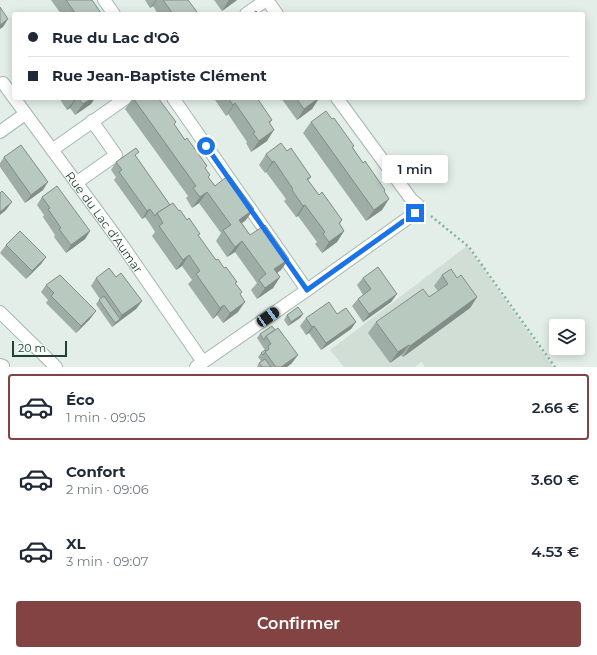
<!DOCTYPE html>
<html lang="fr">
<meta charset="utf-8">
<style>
:root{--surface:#fff;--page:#f6f6f7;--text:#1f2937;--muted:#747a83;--line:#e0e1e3;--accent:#834343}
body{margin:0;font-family:Montserrat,sans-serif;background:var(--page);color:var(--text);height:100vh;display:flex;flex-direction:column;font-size:15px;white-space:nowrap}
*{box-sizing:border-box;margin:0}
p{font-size:13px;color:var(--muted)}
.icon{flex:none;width:22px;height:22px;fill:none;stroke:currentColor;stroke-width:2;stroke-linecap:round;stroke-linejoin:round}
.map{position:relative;height:367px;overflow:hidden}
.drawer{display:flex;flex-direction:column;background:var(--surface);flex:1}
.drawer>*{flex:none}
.top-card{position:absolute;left:12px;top:12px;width:573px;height:88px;border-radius:4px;box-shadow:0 2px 10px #0003;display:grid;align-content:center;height:88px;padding:0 16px;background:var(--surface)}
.tools{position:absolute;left:549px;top:319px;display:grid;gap:8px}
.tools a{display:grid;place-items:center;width:36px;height:36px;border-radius:4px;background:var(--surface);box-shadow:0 2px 10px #0003;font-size:20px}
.scale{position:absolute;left:12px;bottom:10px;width:55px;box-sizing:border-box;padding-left:4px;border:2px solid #214134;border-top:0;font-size:11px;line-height:14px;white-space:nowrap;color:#214134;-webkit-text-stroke:3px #f4faf6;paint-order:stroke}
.end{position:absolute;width:18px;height:18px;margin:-9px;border:5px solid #1a73e8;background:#fff;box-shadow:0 0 0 2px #fff}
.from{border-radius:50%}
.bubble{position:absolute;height:28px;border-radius:4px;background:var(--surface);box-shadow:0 2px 10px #0003;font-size:13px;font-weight:600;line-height:28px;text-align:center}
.car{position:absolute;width:12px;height:24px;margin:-12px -6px;border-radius:5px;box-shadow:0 0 3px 1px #0007;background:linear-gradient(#222 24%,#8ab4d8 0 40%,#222 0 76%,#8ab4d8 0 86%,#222 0)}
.top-card b{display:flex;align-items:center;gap:14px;height:38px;font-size:15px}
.top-card b+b{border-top:1px solid var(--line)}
.top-card i{width:10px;height:10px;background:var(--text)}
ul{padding:7px 0 0;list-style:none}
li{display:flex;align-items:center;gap:12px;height:66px;margin:0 8px 6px;padding:0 8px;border:2px solid transparent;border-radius:4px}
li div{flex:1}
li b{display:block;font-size:15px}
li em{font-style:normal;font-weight:600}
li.selected{border-color:var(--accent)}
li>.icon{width:36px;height:36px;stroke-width:1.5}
.button{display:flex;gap:8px;margin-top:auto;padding:8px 16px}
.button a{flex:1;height:46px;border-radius:4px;background:var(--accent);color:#fff;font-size:16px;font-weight:600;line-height:46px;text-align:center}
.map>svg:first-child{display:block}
.built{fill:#d1ded6}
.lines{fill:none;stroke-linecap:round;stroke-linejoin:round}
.minor-casing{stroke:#a5b7ae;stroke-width:14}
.path{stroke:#80b59d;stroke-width:2.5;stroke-dasharray:2 3;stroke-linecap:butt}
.minor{stroke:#fff;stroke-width:12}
.wall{fill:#9eada5}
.shaded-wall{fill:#818d86}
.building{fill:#b8c9c0;stroke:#818d86}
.route{stroke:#1a73e8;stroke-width:5}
.labels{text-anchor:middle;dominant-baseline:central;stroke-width:3;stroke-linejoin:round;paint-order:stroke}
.street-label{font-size:12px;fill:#214134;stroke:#f4faf6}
</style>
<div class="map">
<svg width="597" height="367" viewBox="0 0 597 367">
<rect width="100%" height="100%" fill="#e3eee8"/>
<!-- built -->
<path class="built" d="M467,246l86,121h-128l-4,-5 -6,5h-71l-14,-17z"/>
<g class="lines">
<!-- minor casing -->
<g class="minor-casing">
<g id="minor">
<path d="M104,0l10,14"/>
<path d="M267,0l10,14"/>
<path d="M246,14l20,-14"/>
<path id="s1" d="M3,83l117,159 83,120"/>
<path d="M173,98l134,192"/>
<path d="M0,132l25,-18"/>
<path d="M52,150l74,-52"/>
<path d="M76,183l40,-28 -24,-34"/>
<path d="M0,312l56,55"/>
<path d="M0,365l3,1"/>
<path d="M196,367l111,-77 108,-77 3,-8 -7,-6 -74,-101"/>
</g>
</g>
<!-- path -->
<path class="path" d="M431,216l38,31 86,120"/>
<!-- minor -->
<use href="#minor" class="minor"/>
</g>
<!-- wall -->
<g class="wall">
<path d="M51,0h41l8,14h-39z"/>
<path d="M145,0h43l7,14h-37l-5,-8 -3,2z"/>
<path d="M214,0h23l-15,11z"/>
<path d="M59,98h36l-4,6 -16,11 -5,-7 -3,2z"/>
<path d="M133,98l43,24 -2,2 31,44 4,10 6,8 31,34 -4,3 8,12 31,35 -4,3 3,4 -7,11 -16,11 -6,-9 6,-7 -22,-31 -8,5 -11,-16 5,-8 -22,-30 -7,5 -6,-10 2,-2 -63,-87z"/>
<path d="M216,98h41l15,22 -2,3 -3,18 -16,11 -5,-9 1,-1 -19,-28 -2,2 -11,-16z"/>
<path d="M281,98h38l-7,11 -15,11z"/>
<path d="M311,122l42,26 10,15 22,27 -1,2 -2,18 -16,11 -63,-88z"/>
<path d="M287,151l24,26 -3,4 11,14 23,25 -2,4 4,7 -7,11 -15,11 -7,-9 2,-2 -19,-26 -2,1 -12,-16 2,-2 -20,-27 -1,1 -6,-8 7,-11z"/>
<path d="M4,157l39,33 -18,13 -25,-36v-4z"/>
<path d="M136,157l34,48 9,6 19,25 18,24 21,22 -2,2 7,8 -2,2 -2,18 -15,11 -6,-8 -4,4 -25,-35 4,-4 -10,-14 -6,4 -24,-34 3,-4 -5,-8 -5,-7 -3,2 -28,-39 2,-3 -5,-7 5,-8z"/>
<path d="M42,197l48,34 -5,8 -19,14 -12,-16 1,-2 -12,-18 1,-2 -7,-10z"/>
<path d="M6,245l40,12 -5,7 -15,15 -26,-26z"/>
<path d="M442,275l15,3 20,19 -7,11 -67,49 -2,-2 -11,8 -22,-30 8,-11 53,-25 9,-6 -4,-5z"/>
<path d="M116,277l26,24 -6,8 -24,18 -16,-23 4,-5 -9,-13 5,-8z"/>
<path d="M363,278l34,16 -6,8 -28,20 -11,-16 6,-7 5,-4 -6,-10z"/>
<path d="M46,285l44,34 -14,14 -30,-30 2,-3 -7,-8z"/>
<path d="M303,314l-3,4 -12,8 -4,-6 3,-5z"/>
<path d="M337,314l19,8 -5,7 -30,21 -12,-17 -3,2 -6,-9 6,-8z"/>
<path d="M272,326l20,37 -5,4h-30l2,-4 2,-2 -3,-4 3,-4 4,-3 -8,-12 3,-4z"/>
</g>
<!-- shaded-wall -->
<g class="shaded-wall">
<path d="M156,0h1l-4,6 -3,2z"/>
<path d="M229,0h8l-15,11z"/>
<path d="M8,19l-5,8 -3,2v-4z"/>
<path d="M77,98l-7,10 -3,2 8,-11z"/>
<path d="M92,98h3l-4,6 -16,11 8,-11z"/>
<path d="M319,98l-7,11 -15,11 7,-11z"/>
<path d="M235,103l-7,11 -2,2 7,-11z"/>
<path d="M274,130l-7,11 -16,11 8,-11z"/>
<path d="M274,161l-8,11 -1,1 7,-11z"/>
<path d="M48,182l-5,8 -18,13 6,-8z"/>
<path d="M207,192l-8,11 -7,5 8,-11z"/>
<path d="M389,199l-7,11 -16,11 8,-11z"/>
<path d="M12,202l-6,8 -6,5v-3z"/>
<path d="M305,205l-7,11 -2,1 7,-11z"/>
<path d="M150,209l-5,8 -3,2 5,-8z"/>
<path d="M254,209l-8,11 -14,11 7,-11z"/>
<path d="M90,231l-5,8 -19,14 5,-8z"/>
<path d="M344,231l-7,11 -15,11 7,-11z"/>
<path d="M242,241l-7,11 -8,5 8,-10z"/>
<path d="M189,255l-7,11 -6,4 7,-10z"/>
<path d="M46,257l-5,7 -15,15 6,-8z"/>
<path d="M289,259l-8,11 -14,10 7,-11z"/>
<path d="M280,277l-7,11 -16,11 8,-11z"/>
<path d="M397,294l-6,8 -28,20 6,-8z"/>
<path d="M477,297l-7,11 -67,49 7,-11z"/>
<path d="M142,301l-6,8 -19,14 5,-8z"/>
<path d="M245,302l-7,10 -15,11 7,-10z"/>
<path d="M224,305l-7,10 -4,4 7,-11z"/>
<path d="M96,311l-6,8 -14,14 5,-7z"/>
<path d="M303,314l-3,4 -12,8 3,-4z"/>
<path d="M120,319l-3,4 -5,4 3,-4z"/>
<path d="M356,322l-5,7 -30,21 5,-7z"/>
<path d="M314,326l-5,7 -3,2 6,-8z"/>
<path d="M409,345l-8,10 -11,8 8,-11z"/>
<path d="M298,355l-6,8 -5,4h-6z"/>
</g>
<!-- building -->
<g class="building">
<path d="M66,0h26l9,13 -1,1h-24z"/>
<path d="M163,0h25l9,12 -3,2h-21z"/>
<path d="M0,7l8,12 -8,6z"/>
<path d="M256,11l3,3h-7z"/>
<path d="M78,98h14l-9,6z"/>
<path d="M133,98h25l18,24 -2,2 11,16 2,-2 20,28 -2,2 5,7 -2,2 7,9 14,-11 25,34 -15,11 11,15 15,-10 24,34 -15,10 6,8 -15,11 -6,-8 7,-6 -24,-33 -7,6 -12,-17 8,-5 -24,-33 -7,5 -7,-9 3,-2z"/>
<path d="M228,98h29l15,22 -3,2 5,8 -15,11 -6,-8 2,-1 -20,-29 -2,2z"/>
<path d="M296,98h23l-15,11z"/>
<path d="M326,111l6,8 2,-1 20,28 -2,1 11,16 2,-2 20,29 -1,1 5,8 -15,11 -63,-88z"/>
<path d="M281,143l6,8 4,-3 20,29 -4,2 12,16 3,-3 20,28 -3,3 5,8 -15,11 -6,-8 2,-2 -20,-27 -2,1 -11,-16 1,-1 -19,-28 -2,1 -6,-8z"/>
<path d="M21,145l27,37 -17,13 -27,-38z"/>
<path d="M136,148l3,4 -4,3 35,50 -13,8 -2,3 -5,-7 -3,2 -28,-39 3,-2 -6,-8z"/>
<path d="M57,186l33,45 -19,14 -12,-16 2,-1 -13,-19 2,-1 -8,-11z"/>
<path d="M2,191l10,11 -12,10v-19z"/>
<path d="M173,203l6,8 1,-1 7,10 2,-2 11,16 -2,1 18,25 2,-1 6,9 2,-1 11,15 -2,1 7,9 -2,2 5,8 -15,11 -6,-8 -4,3 -24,-34 4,-3 -11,-16 -6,5 -24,-34 4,-3 -6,-10z"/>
<path d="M20,231l26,26 -14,14 -26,-26z"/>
<path d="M378,267l19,27 -28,20 -11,-15 13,-10 -8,-11z"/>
<path d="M109,268l7,9 5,-4 21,28 -20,14 -26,-37z"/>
<path d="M451,269l6,9 4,-3 16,22 -67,49 -1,-1 -11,7 -22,-30 47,-33 6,8 19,-13 -6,-9z"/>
<path d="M60,275l36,36 -15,15 -30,-30 3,-3 -8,-8z"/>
<path d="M104,296l16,23 -5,4 -16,-23z"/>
<path d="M329,302l8,12 9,-6 10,14 -30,21 -12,-17 -2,1 -6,-9z"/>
<path d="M298,307l5,7 -12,8 -4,-7z"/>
<path d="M272,326l3,4 -9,6 -2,4 -4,-6z"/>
<path d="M278,328l20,27 -17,12h-5l-11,-15 4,-3 -1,-3 3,-2 -5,-8z"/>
<path d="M265,350l1,1 -3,4 -2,-2z"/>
<path d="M265,359l6,8h-9l-3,-4z"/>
</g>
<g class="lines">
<!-- route -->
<path class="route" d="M206,146l101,144 108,-77"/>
</g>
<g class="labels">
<!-- street labels -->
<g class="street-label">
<text stroke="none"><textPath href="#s1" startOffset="172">Rue du Lac d'Aumar</textPath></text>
</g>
</g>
</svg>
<div class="tools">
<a><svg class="icon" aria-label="layers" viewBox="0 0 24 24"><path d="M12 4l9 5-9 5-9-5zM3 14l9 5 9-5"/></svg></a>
</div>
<div class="scale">20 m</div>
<i class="end from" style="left:206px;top:146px"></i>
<i class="end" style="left:415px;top:213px"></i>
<div class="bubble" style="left:382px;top:155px;width:66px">1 min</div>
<i class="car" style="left:268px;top:317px;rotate:55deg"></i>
<div class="top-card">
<b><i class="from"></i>Rue du Lac d'Oô</b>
<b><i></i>Rue Jean-Baptiste Clément</b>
</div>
</div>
<section class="drawer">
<ul>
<li class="selected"><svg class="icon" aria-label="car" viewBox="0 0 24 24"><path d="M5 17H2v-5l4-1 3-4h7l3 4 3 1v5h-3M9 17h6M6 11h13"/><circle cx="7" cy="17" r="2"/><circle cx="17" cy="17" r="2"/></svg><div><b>Éco</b><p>1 min · 09:05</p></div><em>2.66 €</em></li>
<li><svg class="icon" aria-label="car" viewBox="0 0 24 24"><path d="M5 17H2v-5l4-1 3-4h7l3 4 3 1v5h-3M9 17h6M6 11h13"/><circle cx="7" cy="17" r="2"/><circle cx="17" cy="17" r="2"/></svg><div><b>Confort</b><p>2 min · 09:06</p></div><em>3.60 €</em></li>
<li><svg class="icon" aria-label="car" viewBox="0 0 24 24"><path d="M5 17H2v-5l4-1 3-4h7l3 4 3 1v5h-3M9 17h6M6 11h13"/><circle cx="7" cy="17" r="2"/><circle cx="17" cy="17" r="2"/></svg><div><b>XL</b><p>3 min · 09:07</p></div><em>4.53 €</em></li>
</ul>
<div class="button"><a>Confirmer</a></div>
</section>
